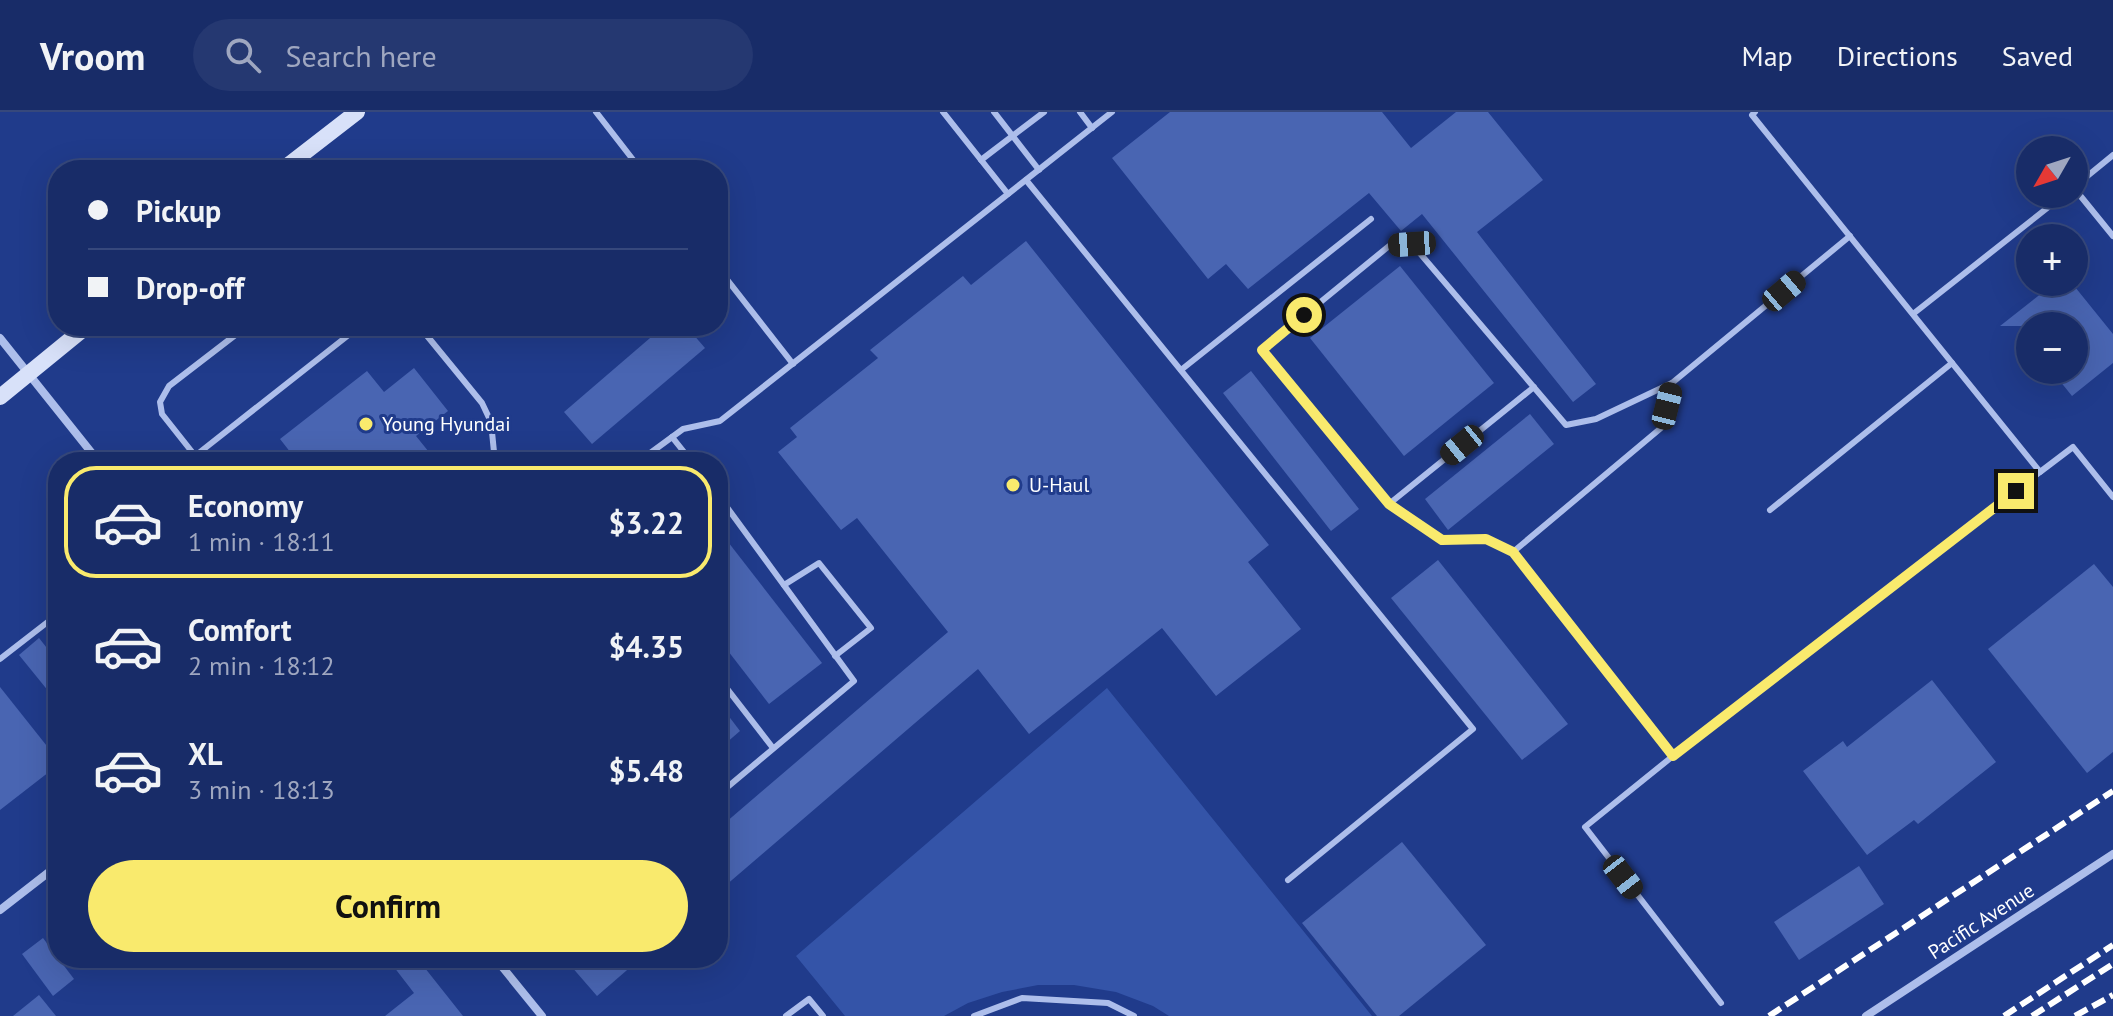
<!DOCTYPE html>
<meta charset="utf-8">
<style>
:root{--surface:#182c68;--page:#253871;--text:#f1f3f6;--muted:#9fa7c0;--line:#36487c;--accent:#f9ea6d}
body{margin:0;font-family:"PT Sans",sans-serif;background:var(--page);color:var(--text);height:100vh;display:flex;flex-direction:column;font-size:30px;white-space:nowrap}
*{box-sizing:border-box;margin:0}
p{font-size:26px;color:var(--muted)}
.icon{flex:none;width:44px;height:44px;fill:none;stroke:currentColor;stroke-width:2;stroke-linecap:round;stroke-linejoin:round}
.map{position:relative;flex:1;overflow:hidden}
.drawer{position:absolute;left:48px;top:340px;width:680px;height:516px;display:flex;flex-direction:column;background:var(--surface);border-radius:32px;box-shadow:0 8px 32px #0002,0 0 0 2px var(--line)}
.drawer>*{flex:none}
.guide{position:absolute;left:48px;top:48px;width:680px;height:176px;border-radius:32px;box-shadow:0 8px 32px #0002,0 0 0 2px var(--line);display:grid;align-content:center;height:176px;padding:0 40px;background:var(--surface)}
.needle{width:52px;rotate:231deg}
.controls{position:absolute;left:2016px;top:24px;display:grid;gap:16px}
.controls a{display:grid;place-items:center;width:72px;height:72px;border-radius:50%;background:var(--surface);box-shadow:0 8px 32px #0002,0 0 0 2px var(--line);font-size:40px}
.end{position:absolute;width:36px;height:36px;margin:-18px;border:10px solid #f9ea6d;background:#111;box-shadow:0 0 0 4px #111}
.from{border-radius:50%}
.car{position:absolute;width:24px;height:48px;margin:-24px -12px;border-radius:10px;box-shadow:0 0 6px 2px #0007;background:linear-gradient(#222 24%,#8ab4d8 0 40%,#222 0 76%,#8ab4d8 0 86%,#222 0)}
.guide b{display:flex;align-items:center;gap:28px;height:76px;font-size:30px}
.guide b+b{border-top:2px solid var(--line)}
.guide i{width:20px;height:20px;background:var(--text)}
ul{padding:14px 0 0;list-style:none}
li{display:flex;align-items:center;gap:24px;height:112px;margin:0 16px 12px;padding:0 24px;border:4px solid transparent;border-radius:32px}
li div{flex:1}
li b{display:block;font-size:30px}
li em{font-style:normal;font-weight:700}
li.active{border-color:var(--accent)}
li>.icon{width:72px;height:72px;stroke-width:1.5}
.action{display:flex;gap:16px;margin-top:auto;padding:16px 40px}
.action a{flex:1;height:92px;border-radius:48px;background:var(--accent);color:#111;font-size:32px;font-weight:700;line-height:92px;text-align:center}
header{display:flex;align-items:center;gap:48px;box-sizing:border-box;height:112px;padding:0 40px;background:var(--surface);border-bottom:2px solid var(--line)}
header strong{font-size:38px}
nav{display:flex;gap:44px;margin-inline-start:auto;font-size:28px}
.search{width:560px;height:72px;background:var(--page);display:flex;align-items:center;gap:20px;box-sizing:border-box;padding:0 28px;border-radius:44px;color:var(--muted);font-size:30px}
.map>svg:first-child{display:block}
.green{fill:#3454a8}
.building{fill:#4965b2}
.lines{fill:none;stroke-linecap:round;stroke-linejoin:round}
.lane{stroke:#adbeeb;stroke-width:6}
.street{stroke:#adbeeb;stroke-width:8}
.secondary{stroke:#d8e1f9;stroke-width:16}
.rail{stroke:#fff;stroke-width:6;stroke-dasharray:14 6;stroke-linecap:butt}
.route{stroke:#f9ea6d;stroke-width:10}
.poi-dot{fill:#f9ea6d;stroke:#203b8b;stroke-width:3}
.labels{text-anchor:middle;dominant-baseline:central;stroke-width:6;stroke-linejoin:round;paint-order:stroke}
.poi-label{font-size:20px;fill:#fff;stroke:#203b8b;text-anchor:start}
.street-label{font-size:20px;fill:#fff;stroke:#203b8b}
</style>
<header>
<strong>Vroom</strong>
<div class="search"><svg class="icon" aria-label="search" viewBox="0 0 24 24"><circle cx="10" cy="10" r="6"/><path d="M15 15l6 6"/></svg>Search here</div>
<nav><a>Map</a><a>Directions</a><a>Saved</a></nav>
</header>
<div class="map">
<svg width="2113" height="904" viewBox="0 0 2113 904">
<rect width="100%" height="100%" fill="#203b8b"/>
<!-- green -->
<path class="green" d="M1107,576l265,328h-203l-16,-10 -37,-14 -42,-7h-36l-36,7 -34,11 -24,13h-99l-49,-60z"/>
<!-- building -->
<g class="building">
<path d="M1170,0h212l29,36 45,-36h32l55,68 -66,52 119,152 -23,18 -151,-188 -21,17 -32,-38 -121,96 -22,-25 -18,15 -96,-121z"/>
<path d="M1026,129l243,304 -21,17 53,67 -85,67 -54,-68 -133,106 -51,-65 -260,223v-63l230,-197 -91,-114 -16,12 -63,-78 19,-15 -7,-9 88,-70 -8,-8 93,-74 8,9z"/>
<path d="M1400,154l94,117 -90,73 -94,-118z"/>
<path d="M2056,170h15l42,52v29l-41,33 -21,-26h23v-44h-74z"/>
<path d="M664,214h22l19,22 -113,96 -28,-32z"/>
<path d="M414,256l34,43 -32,25 21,26h-139l-18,-23 87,-68 17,21z"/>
<path d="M1251,259l108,138 -28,22 -108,-138z"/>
<path d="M1530,302l24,30 -106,86 -23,-31z"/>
<path d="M718,417l104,134 -53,41 -51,-66z"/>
<path d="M1438,448l130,164 -46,36 -131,-162z"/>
<path d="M2094,452l19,23v165l-26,21 -99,-124z"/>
<path d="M39,526l19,24v41l-39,-48z"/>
<path d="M1932,568l64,82 -78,62 -4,-4 -47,35 -64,-84 40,-30 4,6z"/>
<path d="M0,575l58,73v5l-58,45z"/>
<path d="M718,590l22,29 -22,19z"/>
<path d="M1402,730l84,103 -87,71h-22l-75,-93z"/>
<path d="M1859,754l25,38 -85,56 -25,-38z"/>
<path d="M43,826l31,41 -21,17 -31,-42z"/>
<path d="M387,846h30l46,58h-78l29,-23z"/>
<path d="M564,846h77l-44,38z"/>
<path d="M39,883l17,21h-43z"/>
</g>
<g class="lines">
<!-- lane -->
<g class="lane">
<path d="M596,0l45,58"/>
<path d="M943,0l65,82"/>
<path d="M994,0l45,58"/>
<path d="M1080,0l12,16"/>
<path d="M1755,0l-3,3 288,357 33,-25 40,50"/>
<path d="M981,48l63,-48"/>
<path d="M1026,68l447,549 -185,151"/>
<path d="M2074,75l39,-32"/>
<path d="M2074,76l39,48"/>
<path d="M718,156l75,96"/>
<path d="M1913,202l152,-120"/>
<path d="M419,214l63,77 9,19 4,40"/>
<path d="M1181,258l190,-151"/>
<path d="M1672,271l-11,45 -148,124 160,204 367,-284"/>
<path d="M1534,275l-145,117 -127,-154 127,-104 23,-2 154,181 30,-6 76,-36 178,-147"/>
<path d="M672,325l20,25"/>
<path d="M195,344l165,-130"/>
<path d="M200,350l-38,-48 -2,-12 9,-16 78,-60"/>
<path d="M638,350l45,-33 37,-8 392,-309"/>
<path d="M718,383l136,186 -136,114"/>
<path d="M1389,392l53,36 44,-1 27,13"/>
<path d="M1770,398l182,-147"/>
<path d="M784,473l35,-22 52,65 -36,28"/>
<path d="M0,547l58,-45"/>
<path d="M718,565l55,71"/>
<path d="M1673,644l-88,71 136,176"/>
<path d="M786,904l23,-17 14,17"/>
<path d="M974,904l48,-18 86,5 26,13"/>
</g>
<!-- street -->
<g class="street">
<path d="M0,226l99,124"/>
<path d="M0,798l58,-45"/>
<path d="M495,846l47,58"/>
<path d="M1866,904l247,-162"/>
</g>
<!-- secondary -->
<g class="secondary">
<path d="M282,58l75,-58"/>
<path d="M0,285l87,-71"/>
</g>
<!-- rail -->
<g class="rail">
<path d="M1769,904l344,-225"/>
<path d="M2004,904l109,-71"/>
<path d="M2032,904l81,-52"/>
<path d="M2075,904l38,-21"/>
</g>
</g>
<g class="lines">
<!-- route -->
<path class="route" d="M1304,203l-42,35 127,154 53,36 44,-1 27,13 160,204 343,-265"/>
</g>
<!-- markers -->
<g class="poi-dot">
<circle cx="366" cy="312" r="8"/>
<circle cx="1013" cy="373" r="8"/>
</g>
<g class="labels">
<!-- poi labels -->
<g class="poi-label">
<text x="382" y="312">Young Hyundai</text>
<text x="1029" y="373">U-Haul</text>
</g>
<!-- street labels -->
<g class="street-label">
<text transform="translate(1981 809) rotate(-33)">Pacific Avenue</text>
</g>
</g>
</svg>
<div class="controls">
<a><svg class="needle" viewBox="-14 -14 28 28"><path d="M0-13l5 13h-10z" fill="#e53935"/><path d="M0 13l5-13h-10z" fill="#9fa7c0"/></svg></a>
<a>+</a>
<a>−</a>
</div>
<i class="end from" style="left:1304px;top:203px"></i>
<i class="end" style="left:2016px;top:379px"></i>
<i class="car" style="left:1412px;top:132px;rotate:266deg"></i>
<i class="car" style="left:1784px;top:179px;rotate:50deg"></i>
<i class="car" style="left:1667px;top:294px;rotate:14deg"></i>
<i class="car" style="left:1462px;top:333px;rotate:231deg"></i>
<i class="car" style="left:1623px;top:765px;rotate:142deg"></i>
<div class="guide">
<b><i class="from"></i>Pickup</b>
<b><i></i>Drop-off</b>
</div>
<section class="drawer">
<ul>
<li class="active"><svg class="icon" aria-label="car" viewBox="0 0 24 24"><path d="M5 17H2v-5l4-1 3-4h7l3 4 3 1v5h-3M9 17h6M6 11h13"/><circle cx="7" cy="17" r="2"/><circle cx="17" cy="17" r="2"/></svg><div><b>Economy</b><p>1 min · 18:11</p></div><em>$3.22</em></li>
<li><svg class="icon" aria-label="car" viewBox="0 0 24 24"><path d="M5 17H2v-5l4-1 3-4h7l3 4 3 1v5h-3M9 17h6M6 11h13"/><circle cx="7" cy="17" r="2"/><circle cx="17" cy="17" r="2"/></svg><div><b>Comfort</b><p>2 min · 18:12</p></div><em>$4.35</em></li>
<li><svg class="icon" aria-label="car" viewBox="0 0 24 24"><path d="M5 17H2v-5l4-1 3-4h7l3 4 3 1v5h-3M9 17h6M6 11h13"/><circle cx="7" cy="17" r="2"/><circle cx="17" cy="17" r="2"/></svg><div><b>XL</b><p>3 min · 18:13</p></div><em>$5.48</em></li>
</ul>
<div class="action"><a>Confirm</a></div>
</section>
</div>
